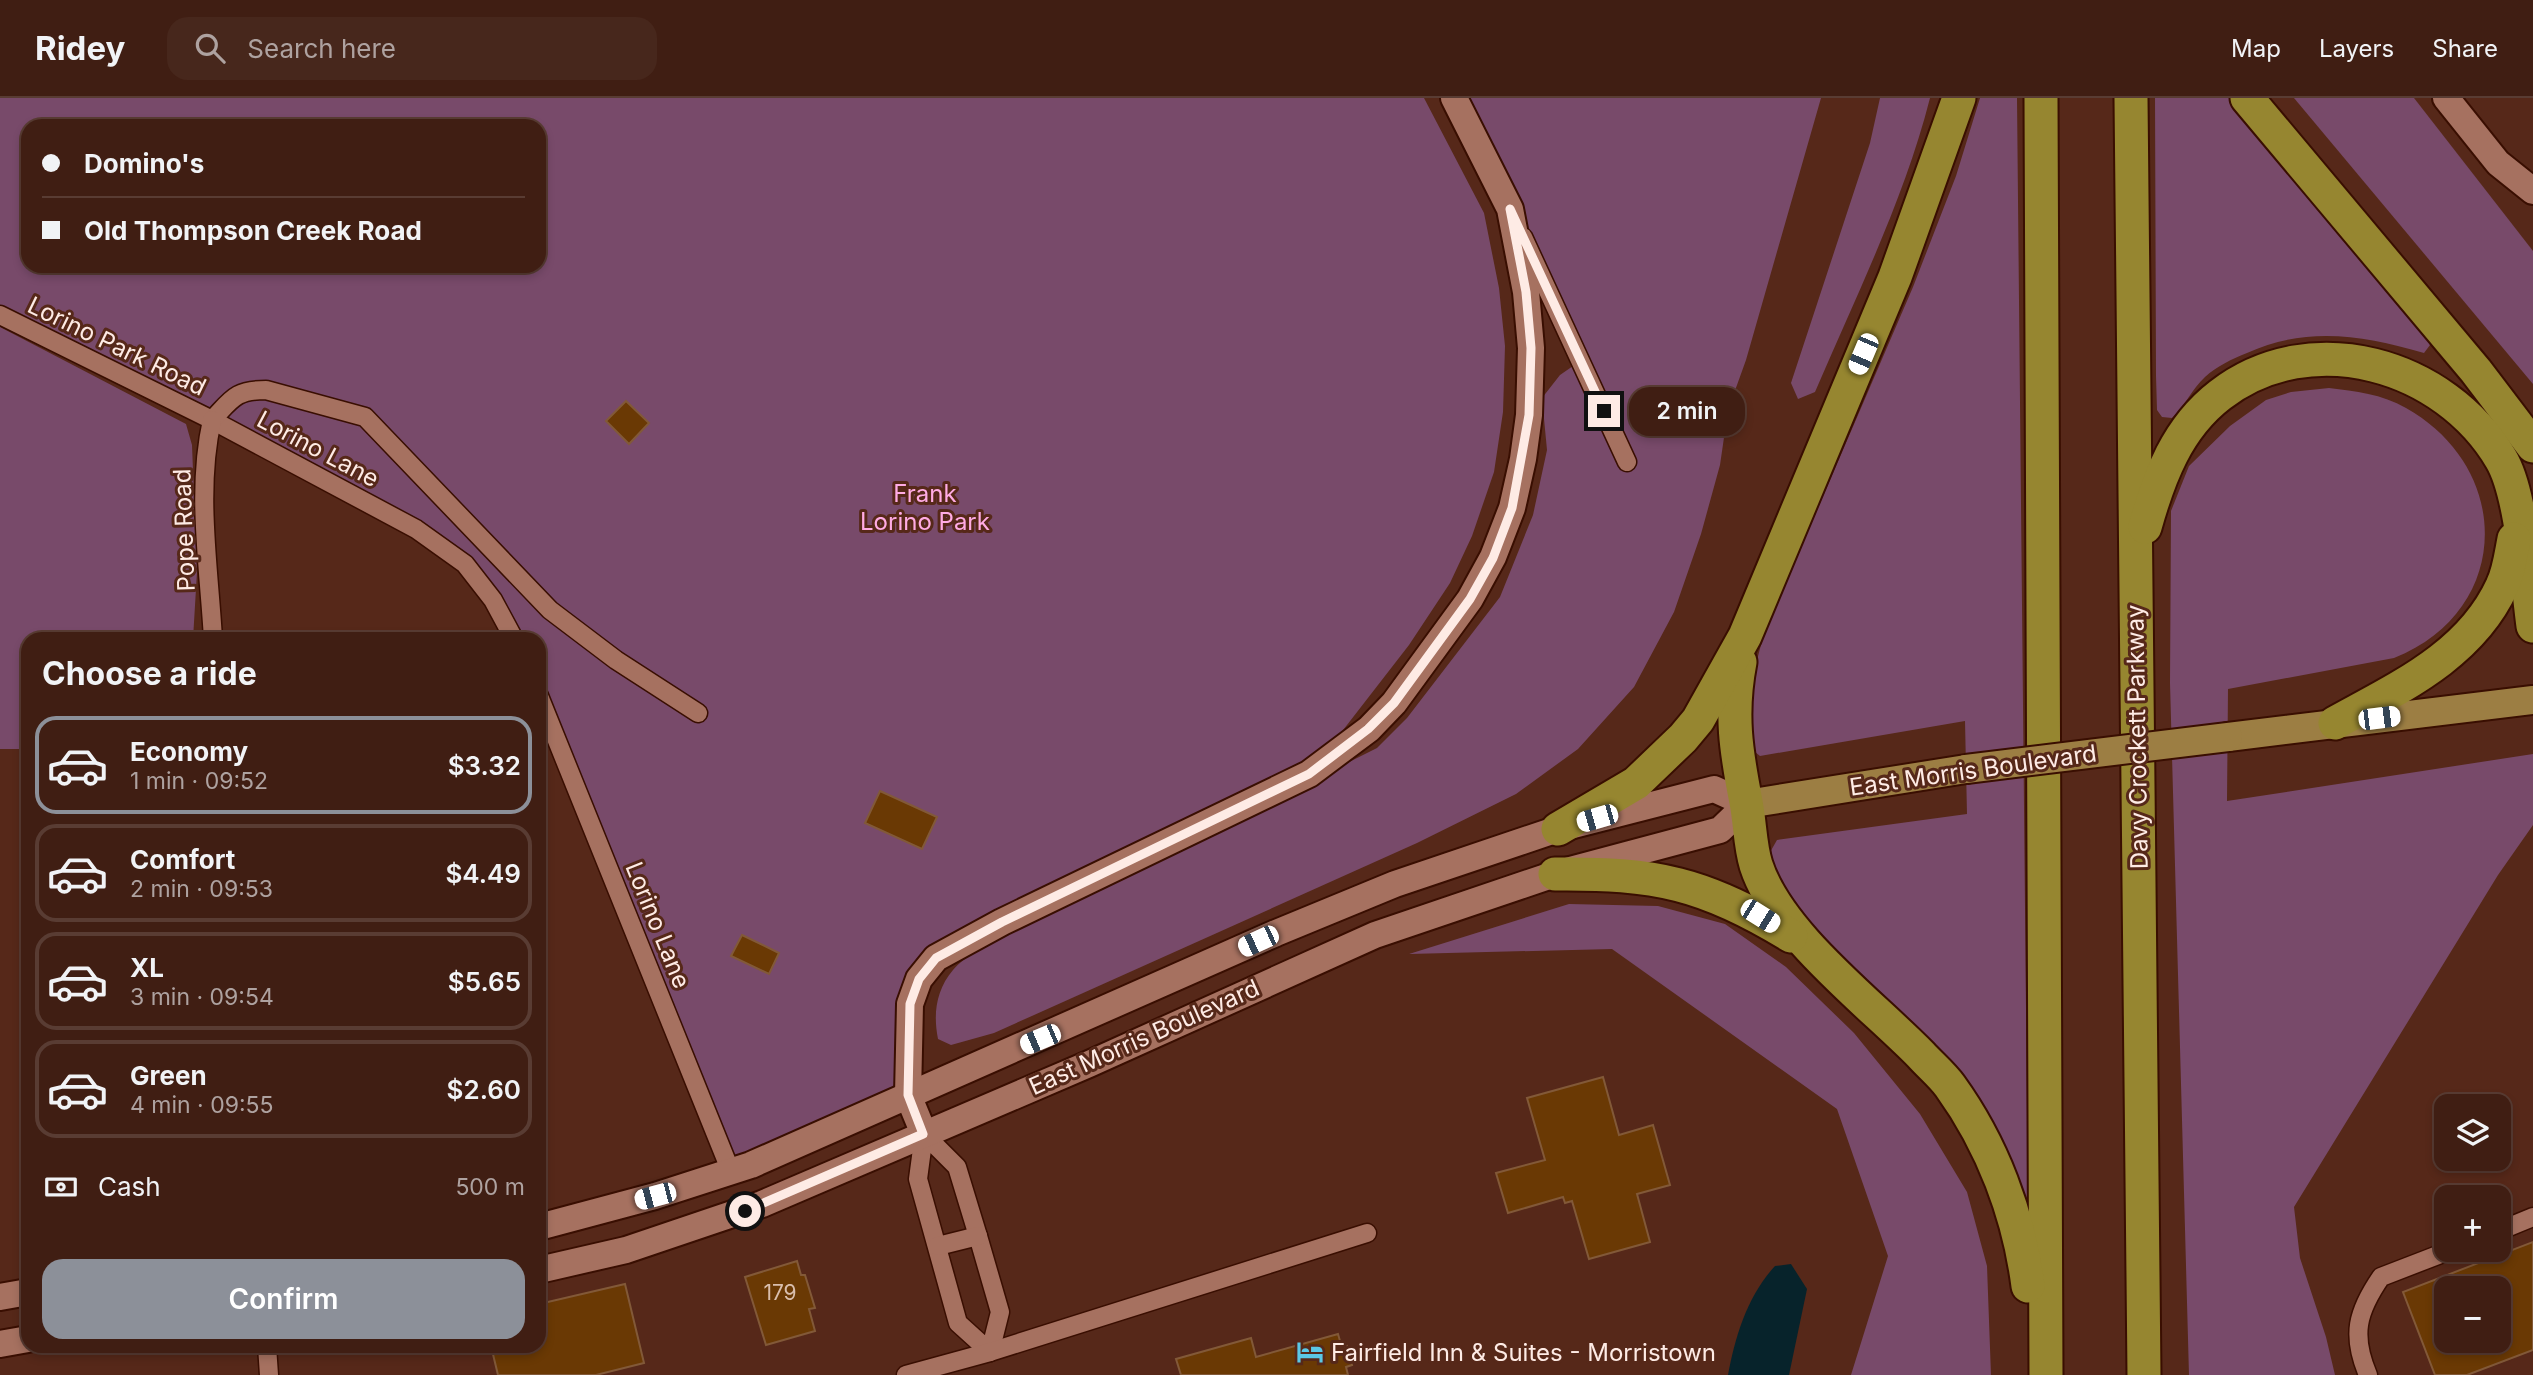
<!DOCTYPE html>
<meta charset="utf-8">
<style>
:root{--surface:#401e13;--page:#47271c;--text:#f1f3f6;--muted:#aea2a0;--line:#593c33;--accent:#8c9099}
body{margin:0;font-family:Inter,sans-serif;background:var(--page);color:var(--text);height:100vh;display:flex;flex-direction:column;font-size:26px;white-space:nowrap}
*{box-sizing:border-box;margin:0}
p{font-size:23px;color:var(--muted)}
.icon{flex:none;width:38px;height:38px;fill:none;stroke:currentColor;stroke-width:2;stroke-linecap:round;stroke-linejoin:round}
.map{position:relative;flex:1;overflow:hidden}
.side{position:absolute;left:21px;top:534px;width:525px;height:721px;display:flex;flex-direction:column;background:var(--surface);border-radius:21px;box-shadow:0 4px 10px #0003,0 0 0 2px var(--line)}
.side>*{flex:none}
.hud{position:absolute;left:21px;top:21px;width:525px;height:154px;border-radius:21px;box-shadow:0 4px 10px #0003,0 0 0 2px var(--line);display:grid;align-content:center;height:154px;padding:0 21px;background:var(--surface)}
.controls{position:absolute;left:2434px;top:996px;display:grid;gap:14px}
.controls a{display:grid;place-items:center;width:77px;height:77px;border-radius:14px;background:var(--surface);box-shadow:0 4px 10px #0003,0 0 0 2px var(--line);font-size:35px}
.end{position:absolute;width:32px;height:32px;margin:-16px;border:9px solid #feebe5;background:#111;box-shadow:0 0 0 4px #111}
.from{border-radius:50%}
.bubble{position:absolute;height:49px;border-radius:21px;background:var(--surface);box-shadow:0 4px 10px #0003,0 0 0 2px var(--line);font-size:23px;font-weight:600;line-height:49px;text-align:center}
.car{position:absolute;width:21px;height:42px;margin:-21px -10px;border-radius:9px;box-shadow:0 0 5px 2px #0007;background:linear-gradient(#fff 24%,#345 0 40%,#fff 0 76%,#345 0 86%,#fff 0)}
.hud b{display:flex;align-items:center;gap:24px;height:66px;font-size:26px}
.hud b+b{border-top:2px solid var(--line)}
.hud i{width:18px;height:18px;background:var(--text)}
ul{padding:0;list-style:none}
li{display:flex;align-items:center;gap:21px;height:98px;margin:0 14px 10px;padding:0 7px;border:4px solid var(--line);border-radius:21px}
li div{flex:1}
li b{display:block;font-size:26px}
li em{font-style:normal;font-weight:600}
li.selected{border-color:var(--accent)}
li>.icon{width:63px;height:63px;stroke-width:1.5}
h2{padding:0 21px;font-size:32px;line-height:84px}
.pay{display:flex;align-items:center;gap:18px;height:77px;padding:0 21px;font-size:26px}
.pay p{margin-inline-start:auto}
.action{display:flex;gap:14px;margin-top:auto;padding:14px 21px}
.action a{flex:1;height:80px;border-radius:21px;background:var(--accent);color:#fff;font-size:28px;font-weight:600;line-height:80px;text-align:center}
header{display:flex;align-items:center;gap:42px;box-sizing:border-box;height:98px;padding:0 35px;background:var(--surface);border-bottom:2px solid var(--line)}
header strong{font-size:33px}
nav{display:flex;gap:38px;margin-inline-start:auto;font-size:24px}
.search{width:490px;height:63px;background:var(--page);display:flex;align-items:center;gap:18px;box-sizing:border-box;padding:0 24px;border-radius:21px;color:var(--muted);font-size:26px}
.map>svg:first-child{display:block}
.green{fill:#784a6a;fill-rule:evenodd}
.water{fill:#07232b}
.building{fill:#6a3904;stroke:#825938;stroke-width:2;fill-rule:evenodd}
.lines{fill:none;stroke-linecap:round;stroke-linejoin:round}
.street-casing{stroke:#390e01;stroke-width:21}
.secondary-casing{stroke:#390e01;stroke-width:30}
.primary-casing{stroke:#390e01;stroke-width:32}
.highway-casing{stroke:#390e01;stroke-width:37}
.street{stroke:#a67160;stroke-width:18}
.secondary{stroke:#a67160;stroke-width:26}
.primary{stroke:#9c7e43;stroke-width:28}
.highway{stroke:#968630;stroke-width:33}
.primary-bridge-casing{stroke:#390e01;stroke-width:32;stroke-linecap:butt}
.primary-bridge{stroke:#9c7e43;stroke-width:28}
.route{stroke:#feebe5;stroke-width:9}
.labels{text-anchor:middle;dominant-baseline:central;stroke-width:6;stroke-linejoin:round;paint-order:stroke}
.number-label{font-size:21px;fill:#d9bead}
.street-label{font-size:24px;fill:#feebe5;stroke:#562819}
.park-label{font-size:24px;fill:#ffabe4;stroke:#562819}
.poi-label{font-size:24px;fill:#feebe5;stroke:#562819;text-anchor:start}
</style>
<header>
<strong>Ridey</strong>
<div class="search"><svg class="icon" aria-label="search" viewBox="0 0 24 24"><circle cx="10" cy="10" r="6"/><path d="M15 15l6 6"/></svg>Search here</div>
<nav><a>Map</a><a>Layers</a><a>Share</a></nav>
</header>
<div class="map">
<svg width="2533" height="1277" viewBox="0 0 2533 1277">
<rect width="100%" height="100%" fill="#562819"/>
<!-- green -->
<g class="green">
<path d="M0,0h1424l60,115 15,75 6,58 -2,66 -9,60 -22,64 -22,47 -41,62 -100,129 -390,205 -11,116 -177,77 -192,-476v-57h-25l-49,-75 -465,-249zM28,28h511v140h-511z"/>
<path d="M1445,0h376l-75,262 -18,50 -8,55 -19,69 -27,78 -40,75 -56,62 -62,45 -99,49 -423,190 -43,12 -13,-6c-5,-25 -2,-49 15,-69 26,-31 120,-66 159,-85 89,-44 176,-93 265,-137l30,-30 93,-121 33,-82 14,-65 -5,-52 18,-23 26,-18z"/>
<path d="M1880,0h50c-26,102 -74,198 -115,294l-17,7 -7,-16 79,-240z"/>
<path d="M1980,0h37l11,1113 -82,-150 -168,-171 -9,-36 8,-14 190,-26 -2,-93 -205,35 -5,-4c-9,-44 -3,-81 11,-123l147,-342 43,-111z"/>
<path d="M2155,0h74l171,210 25,25 5,12 -6,8c-62,-18 -117,-27 -177,0 -15,6 -30,13 -42,24 -13,12 -20,29 -33,41l-10,-1 -5,-7 -1,-34z"/>
<path d="M2294,0h120l119,153v133z"/>
<path d="M0,229l186,97 6,21 5,127 -4,67h-165v110h-28z"/>
<path d="M2329,290c26,3 53,6 77,20 108,61 106,203 -12,250l-166,31 -1,112 306,-47v71l-35,50 -204,332 6,51 26,79 9,38h-146l-19,-692 1,-172 18,-45 41,-40 36,-26 25,-8z"/>
<path d="M1569,806l89,2 67,18 61,43 68,66 66,81 47,78 20,74 4,109h-140l37,-119 -51,-147 -225,-160 -203,5z"/>
</g>
<!-- water -->
<path class="water" d="M1791,1166l16,25 -18,86h-61c7,-39 20,-80 47,-109z"/>
<!-- building -->
<g class="building">
<path d="M626,303l23,22 -20,21 -23,-23z"/>
<path d="M880,693l57,26 -15,32 -57,-26z"/>
<path d="M742,837l37,18 -10,21 -38,-18z"/>
<path d="M1603,979l16,58 34,-10 17,60 -33,9 13,48 -61,17 -17,-58 -7,2 -2,-6 -55,16 -12,-40 49,-13 -18,-62z"/>
<path d="M2533,1144v108l-66,25h-32l-32,-83zM2446,1190h53v52h-53z"/>
<path d="M797,1163l4,14h4l10,33 -6,1 6,22 -49,14 -21,-68z"/>
<path d="M625,1186l19,79 -48,12h-98l-7,-29h48v-42z"/>
<path d="M1338,1236l4,14 5,-2 5,19 -6,2 2,8h-167l-5,-16 75,-21 5,19z"/>
</g>
<g class="lines">
<!-- street casing -->
<g class="street-casing">
<g id="street">
<path d="M1523,139l104,225"/>
<path d="M0,217l212,105 204,109 49,35 28,36 21,39"/>
<path d="M212,322c20,-21 23,-30 54,-30l99,27 185,193 66,50 82,53"/>
<path d="M212,322c-16,71 -3,147 1,219"/>
<path d="M539,598l192,476"/>
<path d="M924,1036l33,33 21,69 22,76 -10,40 -32,-29 -40,-144z"/>
<path d="M2499,1133l34,-14"/>
<path d="M938,1148l40,-10"/>
<path d="M267,1248l2,29"/>
<path d="M906,1277l84,-23 377,-119"/>
<path d="M2368,1277c-17,-40 -11,-63 13,-98l70,-27"/>
</g>
</g>
<!-- secondary casing -->
<g class="secondary-casing">
<g id="secondary">
<path d="M2446,0l52,65 35,28"/>
<path d="M924,1036l-16,-39 2,-91 9,-25 17,-21 66,-36 307,-148 60,-45 25,-26 76,-104 23,-42 19,-49 11,-49 6,-44 2,-67 -5,-56 -16,-83 -56,-111"/>
<path d="M539,1129l116,-31 96,-31 525,-232 119,-49 163,-55 156,-40 33,15 -27,26 -165,44 -180,61 -286,129 -327,140 -136,46 -87,20"/>
<path d="M0,1199l28,-5"/>
<path d="M0,1246l28,-5"/>
</g>
</g>
<!-- primary casing -->
<g class="primary-casing">
<g id="primary">
<path d="M2228,639l305,-37"/>
<path d="M1747,706l219,-35"/>
</g>
</g>
<!-- highway casing -->
<g class="highway-casing">
<g id="highway">
<path d="M2041,0l5,1277"/>
<path d="M2131,0l13,1277"/>
<path d="M2247,0l229,273 57,75"/>
<path d="M2145,429c14,-50 32,-99 75,-132 91,-70 225,-31 281,64 21,35 26,123 32,167"/>
<path d="M1740,564c-10,52 -4,89 6,140 4,21 4,44 10,63 22,69 114,138 165,190 9,10 21,20 29,31 42,58 69,129 78,200"/>
<path d="M2335,625c63,-35 135,-67 167,-137 7,-14 9,-32 12,-47"/>
<path d="M1558,731l78,-46 47,-45 15,-18 47,-84 150,-359 64,-179"/>
<path d="M1555,776c100,-1 150,9 236,62"/>
</g>
</g>
<!-- street -->
<use href="#street" class="street"/>
<!-- secondary -->
<use href="#secondary" class="secondary"/>
<!-- primary -->
<use href="#primary" class="primary"/>
<!-- highway -->
<use href="#highway" class="highway"/>
<!-- primary-bridge casing -->
<g class="primary-bridge-casing">
<path id="primary-bridge" d="M1966,671l262,-32"/>
</g>
<!-- primary-bridge -->
<use href="#primary-bridge" class="primary-bridge"/>
</g>
<g class="lines">
<!-- route -->
<path class="route" d="M745,1113l178,-77 -15,-39 2,-91 9,-25 17,-21 66,-36 307,-148 59,-45 26,-26 76,-104 23,-41 19,-50 17,-93 2,-67 -5,-56 -16,-83 94,202"/>
</g>
<!-- icons -->
<defs>
<g id="hotel-bare" transform="scale(2.1)"><path d="M-6-4.5h1.5V1H6V5H4.5V3h-9V5H-6ZM-4 0a1.8 1.8 0 1 1 3.6 0ZM.5 0V-2.5h3Q6-2.5 6 0Z" fill="#5bc8e6" stroke="#562819" stroke-width="2.5" paint-order="stroke"/></g>
</defs>
<g fill-rule="evenodd">
<use href="#hotel-bare" x="1310" y="1254"/>
</g>
<g class="labels">
<!-- number labels -->
<g class="number-label">
<text x="780" y="1194">179</text>
</g>
<!-- street labels -->
<g class="street-label">
<text transform="translate(117 248) rotate(26)">Lorino Park Road</text>
<text transform="translate(318 351) rotate(28)">Lorino Lane</text>
<text transform="translate(184 432) rotate(-92)">Pope Road</text>
<text transform="translate(2137 639) rotate(-91)">Davy Crockett Parkway</text>
<text transform="translate(1973 672) rotate(-8)">East Morris Boulevard</text>
<text transform="translate(658 827) rotate(68)">Lorino Lane</text>
<text transform="translate(1144 939) rotate(-24)">East Morris Boulevard</text>
</g>
<!-- park labels -->
<g class="park-label">
<text x="925" y="395">Frank<tspan x="925" dy="28">Lorino Park</tspan></text>
</g>
<!-- poi labels -->
<g class="poi-label">
<text x="1331" y="1254">Fairfield Inn &amp; Suites - Morristown</text>
</g>
</g>
</svg>
<div class="controls">
<a><svg class="icon" aria-label="layers" viewBox="0 0 24 24"><path d="M12 4l9 5-9 5-9-5zM3 14l9 5 9-5"/></svg></a>
<a>+</a>
<a>−</a>
</div>
<i class="end from" style="left:745px;top:1113px"></i>
<i class="end" style="left:1604px;top:313px"></i>
<div class="bubble" style="left:1629px;top:289px;width:116px">2 min</div>
<i class="car" style="left:1863px;top:256px;rotate:203deg"></i>
<i class="car" style="left:2379px;top:620px;rotate:83deg"></i>
<i class="car" style="left:1597px;top:720px;rotate:254deg"></i>
<i class="car" style="left:1760px;top:818px;rotate:122deg"></i>
<i class="car" style="left:1258px;top:843px;rotate:245deg"></i>
<i class="car" style="left:1040px;top:941px;rotate:247deg"></i>
<i class="car" style="left:655px;top:1098px;rotate:255deg"></i>
<div class="hud">
<b><i class="from"></i>Domino's</b>
<b><i></i>Old Thompson Creek Road</b>
</div>
<section class="side">
<h2>Choose a ride</h2>
<ul>
<li class="selected"><svg class="icon" aria-label="car" viewBox="0 0 24 24"><path d="M5 17H2v-5l4-1 3-4h7l3 4 3 1v5h-3M9 17h6M6 11h13"/><circle cx="7" cy="17" r="2"/><circle cx="17" cy="17" r="2"/></svg><div><b>Economy</b><p>1 min · 09:52</p></div><em>$3.32</em></li>
<li><svg class="icon" aria-label="car" viewBox="0 0 24 24"><path d="M5 17H2v-5l4-1 3-4h7l3 4 3 1v5h-3M9 17h6M6 11h13"/><circle cx="7" cy="17" r="2"/><circle cx="17" cy="17" r="2"/></svg><div><b>Comfort</b><p>2 min · 09:53</p></div><em>$4.49</em></li>
<li><svg class="icon" aria-label="car" viewBox="0 0 24 24"><path d="M5 17H2v-5l4-1 3-4h7l3 4 3 1v5h-3M9 17h6M6 11h13"/><circle cx="7" cy="17" r="2"/><circle cx="17" cy="17" r="2"/></svg><div><b>XL</b><p>3 min · 09:54</p></div><em>$5.65</em></li>
<li><svg class="icon" aria-label="car" viewBox="0 0 24 24"><path d="M5 17H2v-5l4-1 3-4h7l3 4 3 1v5h-3M9 17h6M6 11h13"/><circle cx="7" cy="17" r="2"/><circle cx="17" cy="17" r="2"/></svg><div><b>Green</b><p>4 min · 09:55</p></div><em>$2.60</em></li>
</ul>
<div class="pay"><svg class="icon" aria-label="cash" viewBox="0 0 24 24"><path d="M3 7h18v10H3z"/><circle cx="12" cy="12" r="2"/></svg>Cash<p>500 m</p></div>
<div class="action"><a>Confirm</a></div>
</section>
</div>
